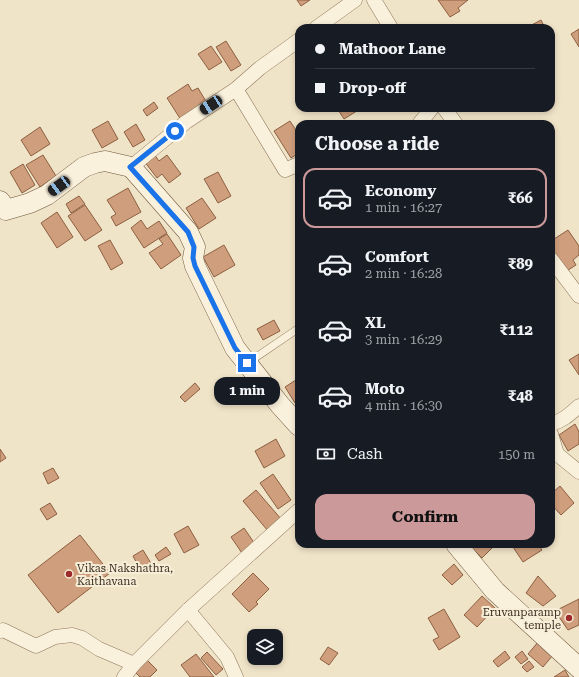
<!DOCTYPE html>
<meta charset="utf-8">
<style>
:root{--surface:#171b24;--page:#20242c;--text:#f1f3f6;--muted:#9ea1a6;--line:#363941;--accent:#cc999b}
body{margin:0;font-family:"Roboto Serif",serif;background:var(--page);color:var(--text);height:100vh;display:flex;flex-direction:column;font-size:15px;white-space:nowrap}
*{box-sizing:border-box;margin:0}
p{font-size:13px;color:var(--muted)}
.icon{flex:none;width:22px;height:22px;fill:none;stroke:currentColor;stroke-width:2;stroke-linecap:round;stroke-linejoin:round}
.map{position:relative;flex:1;overflow:hidden}
.side{position:absolute;left:295px;top:120px;width:260px;height:428px;display:flex;flex-direction:column;background:var(--surface);border-radius:12px;box-shadow:0 2px 6px #0003}
.side>*{flex:none}
.top-card{position:absolute;left:295px;top:24px;width:260px;height:88px;border-radius:12px;box-shadow:0 2px 6px #0003;display:grid;align-content:center;height:88px;padding:0 20px;background:var(--surface)}
.fabs{position:absolute;left:247px;top:629px;display:grid;gap:8px}
.fabs a{display:grid;place-items:center;width:36px;height:36px;border-radius:8px;background:var(--surface);box-shadow:0 2px 6px #0003;font-size:20px}
.end{position:absolute;width:18px;height:18px;margin:-9px;border:5px solid #1a73e8;background:#fff;box-shadow:0 0 0 2px #fff}
.from{border-radius:50%}
.bubble{position:absolute;height:28px;border-radius:12px;background:var(--surface);box-shadow:0 2px 6px #0003;font-size:13px;font-weight:700;line-height:28px;text-align:center}
.car{position:absolute;width:12px;height:24px;margin:-12px -6px;border-radius:5px;box-shadow:0 0 3px 1px #0007;background:linear-gradient(#222 24%,#8ab4d8 0 40%,#222 0 76%,#8ab4d8 0 86%,#222 0)}
.top-card b{display:flex;align-items:center;gap:14px;height:38px;font-size:15px}
.top-card b+b{border-top:1px solid var(--line)}
.top-card i{width:10px;height:10px;background:var(--text)}
ul{padding:0;list-style:none}
li{display:flex;align-items:center;gap:12px;height:60px;margin:0 8px 6px;padding:0 12px;border:2px solid transparent;border-radius:12px}
li div{flex:1}
li b{display:block;font-size:15px}
li em{font-style:normal;font-weight:700}
li.selected{border-color:var(--accent)}
li>.icon{width:36px;height:36px;stroke-width:1.5}
h2{padding:0 20px;font-size:18px;line-height:48px}
.pay{display:flex;align-items:center;gap:10px;height:44px;padding:0 20px;font-size:15px}
.pay p{margin-inline-start:auto}
.button{display:flex;gap:8px;margin-top:auto;padding:8px 20px}
.button a{flex:1;height:46px;border-radius:12px;background:var(--accent);color:#111;font-size:16px;font-weight:700;line-height:46px;text-align:center}
.map>svg:first-child{display:block}
.building{fill:#cf9f7d;stroke:#8d5f41}
.lines{fill:none;stroke-linecap:round;stroke-linejoin:round}
.lane-casing{stroke:#8d765c;stroke-width:8}
.street-casing{stroke:#8d765c;stroke-width:15}
.secondary-casing{stroke:#6f573f;stroke-width:21}
.lane{stroke:#faf1dc;stroke-width:7}
.street{stroke:#faf1dc;stroke-width:14}
.secondary{stroke:#faf1dc;stroke-width:20}
.route{stroke:#1a73e8;stroke-width:5}
.poi-dot{fill:#9e2a2b;stroke:#f7eed8;stroke-width:1.5}
.labels{text-anchor:middle;dominant-baseline:central;stroke-width:4;stroke-linejoin:round;paint-order:stroke}
.poi-label{font-size:11px;fill:#3d2e20;stroke:#f7eed8;text-anchor:start}
</style>
<div class="map">
<svg width="579" height="677" viewBox="0 0 579 677">
<rect width="100%" height="100%" fill="#f0e4c8"/>
<!-- building -->
<g class="building">
<path d="M297,0h13l-9,6z"/>
<path d="M438,0h30l-10,8 2,3 -10,6z"/>
<path d="M541,20l4,8h-19z"/>
<path d="M579,29v18l-8,-13z"/>
<path d="M226,41l15,24 -10,6 -15,-24z"/>
<path d="M211,46l11,16 -13,8 -11,-16z"/>
<path d="M188,84l4,7 6,-3 9,15 -26,17 -14,-22z"/>
<path d="M154,102l4,6 -11,8 -4,-6z"/>
<path d="M337,108h23v1l-16,10z"/>
<path d="M108,121l10,18 -16,9 -10,-18z"/>
<path d="M290,121l9,14v18l-8,5 -17,-27z"/>
<path d="M136,124l9,16 -12,7 -9,-15z"/>
<path d="M40,127l10,17 -19,12 -10,-16z"/>
<path d="M154,154l5,7 8,-6 14,19 -12,9 -7,-9 -5,4 -13,-17z"/>
<path d="M43,155l13,21 -16,11 -14,-22z"/>
<path d="M23,164l12,21 -13,8 -12,-21z"/>
<path d="M218,172l13,24 -13,7 -14,-24z"/>
<path d="M128,188l13,24 -25,14 -5,-9 5,-3 -9,-14z"/>
<path d="M79,196l6,8 -14,9 -5,-9z"/>
<path d="M202,198l14,20 -17,11 -13,-21z"/>
<path d="M85,205l17,25 -17,11 -17,-25z"/>
<path d="M57,212l16,25 -16,11 -16,-25z"/>
<path d="M141,220l6,9 12,-8 8,12 -23,15 -13,-20z"/>
<path d="M568,230l11,16v9l-6,5 3,5 -11,7 -14,-22v-9z"/>
<path d="M167,234l14,21 -20,14 -12,-16 14,-9 -4,-5z"/>
<path d="M110,240l13,23 -12,7 -13,-24z"/>
<path d="M224,245l11,20 -21,12 -11,-20z"/>
<path d="M274,320l6,11 -17,9 -6,-11z"/>
<path d="M579,354v21l-10,-15z"/>
<path d="M299,378v23l-4,2 -10,-16z"/>
<path d="M195,383l5,6 -15,13 -5,-5z"/>
<path d="M575,424l4,8v12l-11,7 -9,-16z"/>
<path d="M276,439l9,17 -21,12 -9,-17z"/>
<path d="M0,449l6,9 -6,4z"/>
<path d="M53,468l6,10 -11,6 -5,-11z"/>
<path d="M273,474l18,26 -13,9 -18,-26z"/>
<path d="M560,486l14,17 -13,12 -10,-11v-10z"/>
<path d="M256,490l26,30 -14,11 -25,-30z"/>
<path d="M50,503l7,11 -10,6 -7,-11z"/>
<path d="M188,526l11,19 -15,8 -10,-19z"/>
<path d="M244,528l13,19 -13,9 -13,-19z"/>
<path d="M80,535l30,38 -52,40 -30,-38z"/>
<path d="M468,544h28l-14,14z"/>
<path d="M511,544h27l4,6 -19,12z"/>
<path d="M166,547l5,7 -12,7 -4,-6z"/>
<path d="M143,550l9,15 -11,6 -8,-15z"/>
<path d="M454,564l9,11 -11,10 -10,-10z"/>
<path d="M253,573l16,16 -13,13 2,2 -9,8 -17,-18z"/>
<path d="M538,576l18,20 -13,10 -17,-13z"/>
<path d="M482,596l13,12 -18,19 -13,-12z"/>
<path d="M579,599v26l-11,5 -13,-19z"/>
<path d="M444,609l16,28 -21,13 -6,-10 6,-3 -11,-19z"/>
<path d="M538,642l15,13 -10,12 -15,-13z"/>
<path d="M328,647l10,6 -9,12 -9,-6z"/>
<path d="M505,651l5,7 -12,9 -5,-6z"/>
<path d="M522,651l6,8 -7,5 -6,-7z"/>
<path d="M207,652l16,17 -7,6 -15,-17z"/>
<path d="M196,654l18,23h-24l-9,-12z"/>
<path d="M147,660l10,10 -7,7h-10l-6,-6z"/>
<path d="M529,661l5,6 -7,5 -5,-5z"/>
<path d="M565,670l4,7h-15z"/>
</g>
<g class="lines">
<!-- lane casing -->
<g class="lane-casing">
<path id="lane" d="M249,362l50,-34"/>
</g>
<!-- street casing -->
<g class="street-casing">
<g id="street">
<path d="M374,0l17,28"/>
<path d="M316,28l39,-28"/>
<path d="M236,89l49,81 14,-6"/>
<path d="M444,108l12,16"/>
<path d="M419,124l13,-16"/>
<path d="M131,167l55,-45 50,-33 24,-21 39,-28"/>
<path d="M551,259l28,37"/>
<path d="M551,424c12,-3 19,-10 28,-18"/>
<path d="M551,434l6,20 22,18"/>
<path d="M188,610l39,47 9,20"/>
<path d="M0,631l3,-1 33,16 19,-9 17,-2 10,3 17,11 35,15 54,-54 111,-100"/>
<path d="M124,677l10,-13"/>
</g>
</g>
<!-- secondary casing -->
<g class="secondary-casing">
<g id="secondary">
<path d="M0,201l6,9 24,-7 17,-8 37,-28 11,-4 10,-2 26,6 57,65 7,15 -2,11 2,8 40,82 45,57 19,21"/>
<path d="M456,544l39,47 84,77"/>
</g>
</g>
<!-- lane -->
<use href="#lane" class="lane"/>
<!-- street -->
<use href="#street" class="street"/>
<!-- secondary -->
<use href="#secondary" class="secondary"/>
</g>
<g class="lines">
<!-- route -->
<path class="route" d="M175,131l-45,36 58,65 6,15 -1,11 2,8 40,82 12,15"/>
</g>
<!-- markers -->
<g class="poi-dot">
<circle cx="69" cy="574" r="4"/>
<circle cx="569" cy="618" r="4"/>
</g>
<g class="labels">
<!-- poi labels -->
<g class="poi-label">
<text x="77" y="568">Vikas Nakshathra,<tspan x="77" dy="13">Kaithavana</tspan></text>
<text x="561" y="612" text-anchor="end">Eruvanparamp<tspan x="561" dy="13">temple</tspan></text>
</g>
</g>
</svg>
<div class="fabs">
<a><svg class="icon" aria-label="layers" viewBox="0 0 24 24"><path d="M12 4l9 5-9 5-9-5zM3 14l9 5 9-5"/></svg></a>
</div>
<i class="end from" style="left:175px;top:131px"></i>
<i class="end" style="left:247px;top:363px"></i>
<div class="bubble" style="left:214px;top:377px;width:66px">1 min</div>
<i class="car" style="left:211px;top:105px;rotate:237deg"></i>
<i class="car" style="left:59px;top:186px;rotate:234deg"></i>
<div class="top-card">
<b><i class="from"></i>Mathoor Lane</b>
<b><i></i>Drop-off</b>
</div>
<section class="side">
<h2>Choose a ride</h2>
<ul>
<li class="selected"><svg class="icon" aria-label="car" viewBox="0 0 24 24"><path d="M5 17H2v-5l4-1 3-4h7l3 4 3 1v5h-3M9 17h6M6 11h13"/><circle cx="7" cy="17" r="2"/><circle cx="17" cy="17" r="2"/></svg><div><b>Economy</b><p>1 min · 16:27</p></div><em>₹66</em></li>
<li><svg class="icon" aria-label="car" viewBox="0 0 24 24"><path d="M5 17H2v-5l4-1 3-4h7l3 4 3 1v5h-3M9 17h6M6 11h13"/><circle cx="7" cy="17" r="2"/><circle cx="17" cy="17" r="2"/></svg><div><b>Comfort</b><p>2 min · 16:28</p></div><em>₹89</em></li>
<li><svg class="icon" aria-label="car" viewBox="0 0 24 24"><path d="M5 17H2v-5l4-1 3-4h7l3 4 3 1v5h-3M9 17h6M6 11h13"/><circle cx="7" cy="17" r="2"/><circle cx="17" cy="17" r="2"/></svg><div><b>XL</b><p>3 min · 16:29</p></div><em>₹112</em></li>
<li><svg class="icon" aria-label="car" viewBox="0 0 24 24"><path d="M5 17H2v-5l4-1 3-4h7l3 4 3 1v5h-3M9 17h6M6 11h13"/><circle cx="7" cy="17" r="2"/><circle cx="17" cy="17" r="2"/></svg><div><b>Moto</b><p>4 min · 16:30</p></div><em>₹48</em></li>
</ul>
<div class="pay"><svg class="icon" aria-label="cash" viewBox="0 0 24 24"><path d="M3 7h18v10H3z"/><circle cx="12" cy="12" r="2"/></svg>Cash<p>150 m</p></div>
<div class="button"><a>Confirm</a></div>
</section>
</div>
